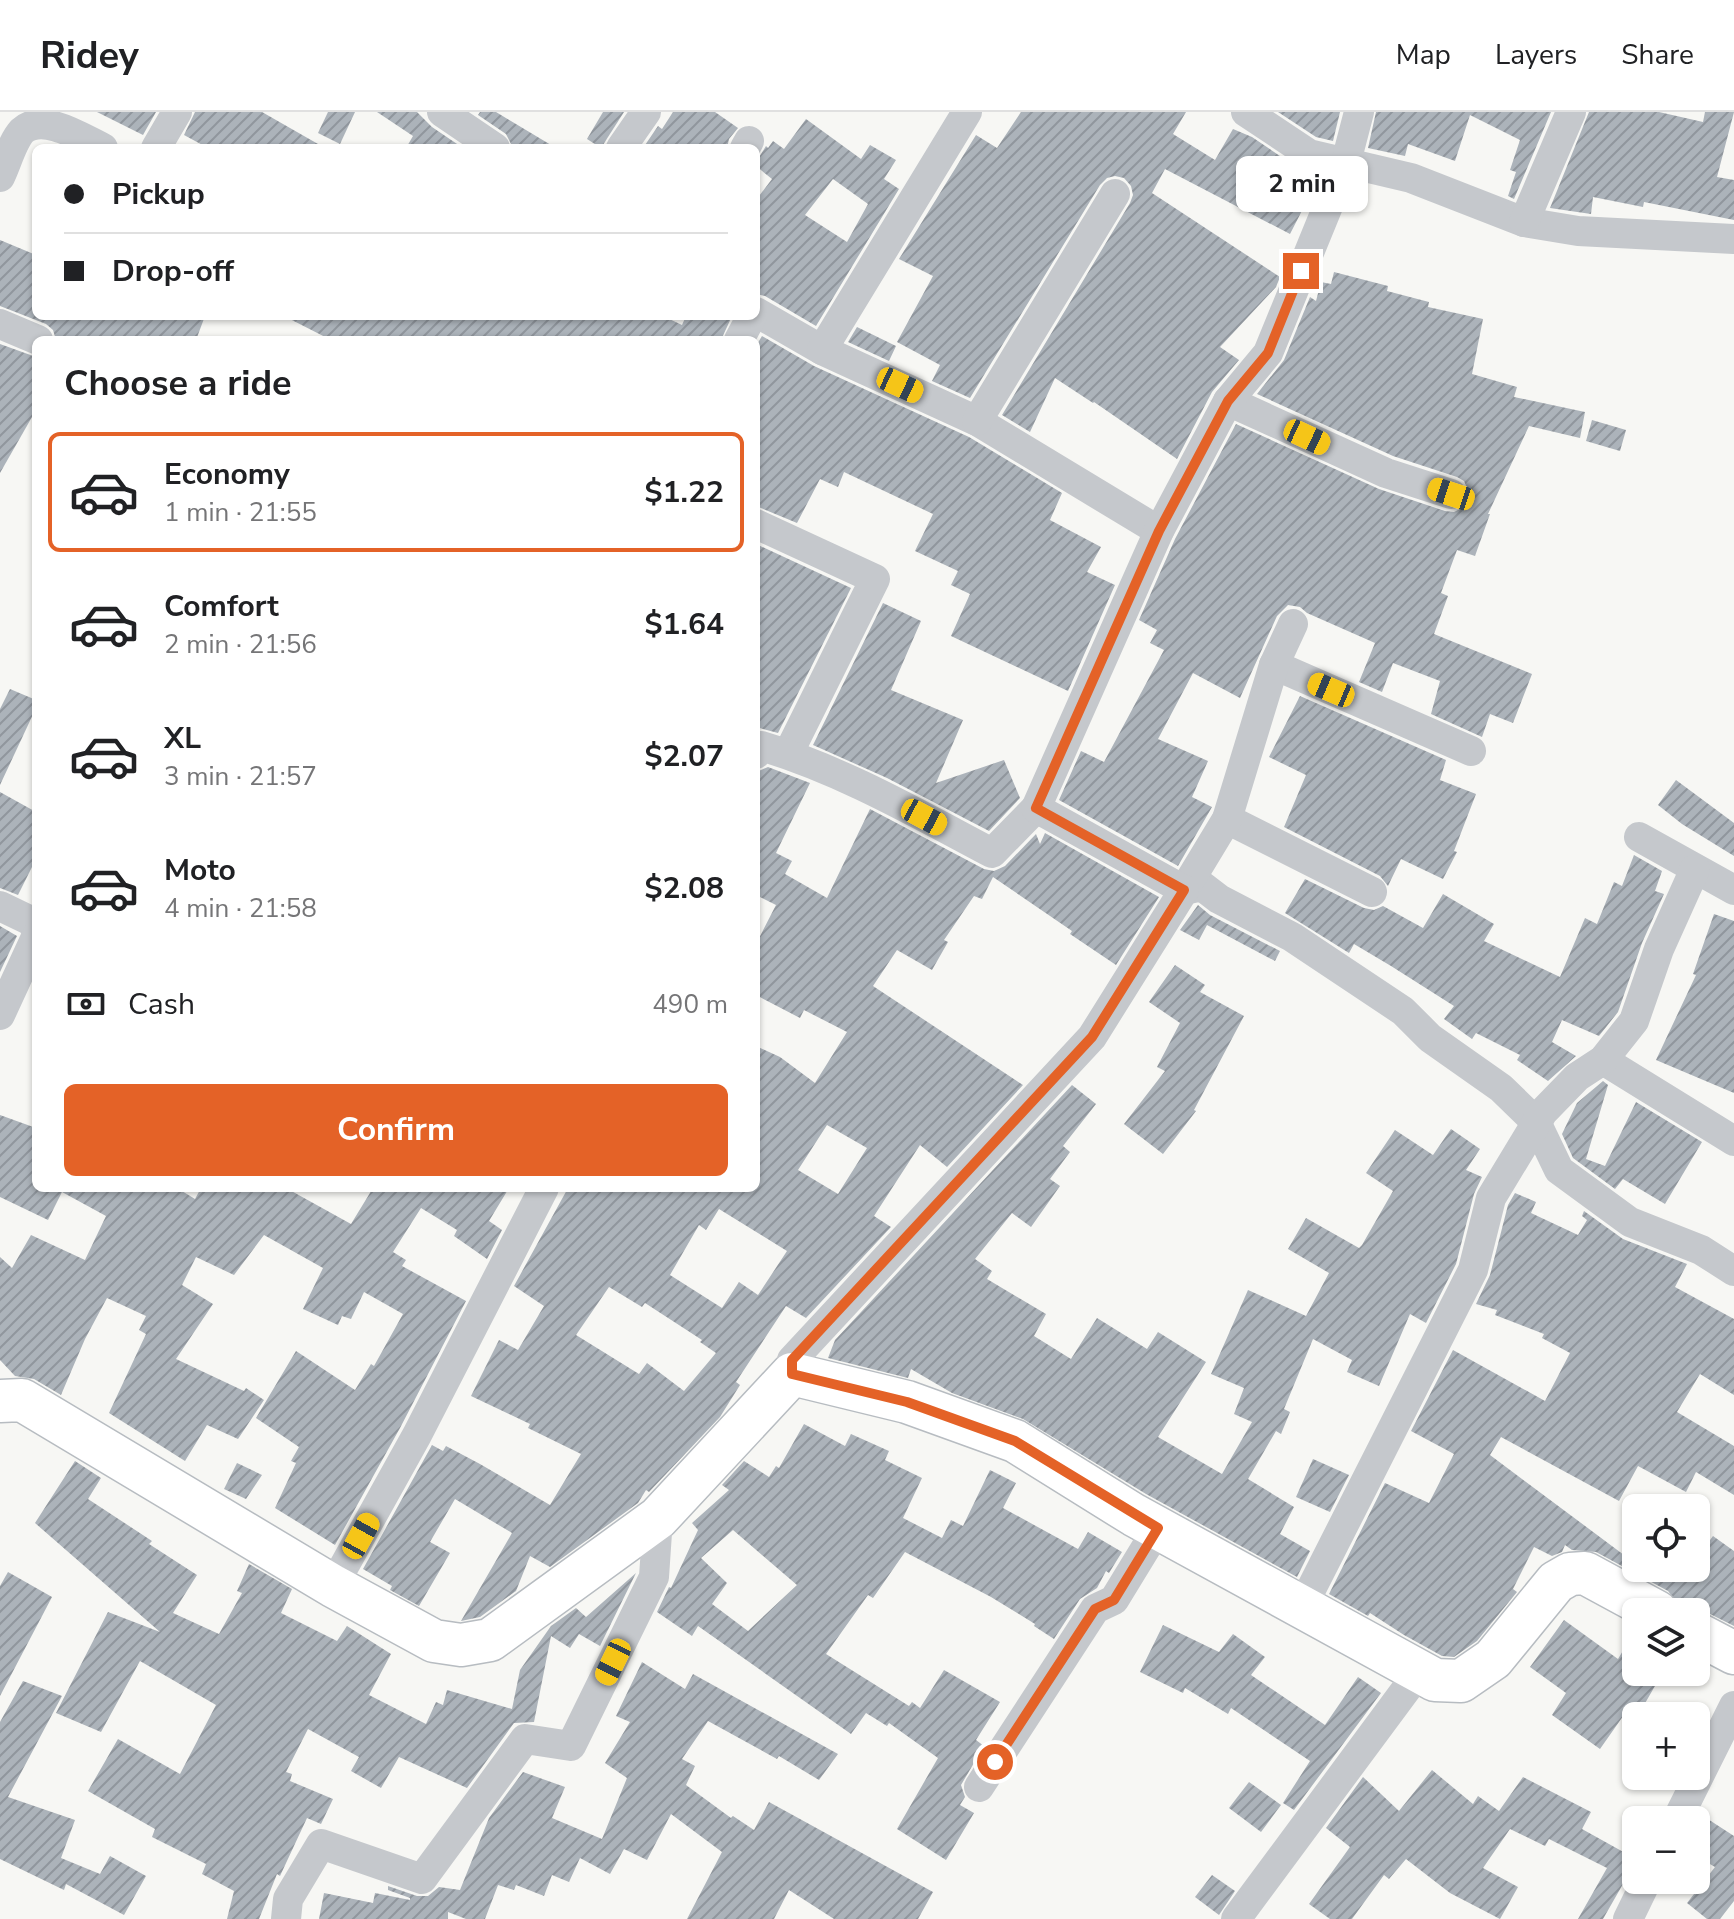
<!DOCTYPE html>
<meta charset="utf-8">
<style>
:root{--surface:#fff;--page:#f6f6f6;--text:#202124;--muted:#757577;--line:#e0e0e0;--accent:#e46227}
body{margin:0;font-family:"Nunito Sans",sans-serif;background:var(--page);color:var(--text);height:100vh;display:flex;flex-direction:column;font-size:30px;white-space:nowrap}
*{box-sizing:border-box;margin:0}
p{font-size:26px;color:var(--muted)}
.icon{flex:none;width:44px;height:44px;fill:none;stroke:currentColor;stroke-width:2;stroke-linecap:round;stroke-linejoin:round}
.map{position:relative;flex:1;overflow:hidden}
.details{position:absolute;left:32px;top:224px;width:728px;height:856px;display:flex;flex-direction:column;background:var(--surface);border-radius:12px;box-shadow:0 2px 6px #0004}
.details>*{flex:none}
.guide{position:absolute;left:32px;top:32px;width:728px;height:176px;border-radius:12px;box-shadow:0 2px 6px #0004;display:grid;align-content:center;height:176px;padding:0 32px;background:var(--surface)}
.fabs{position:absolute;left:1622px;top:1382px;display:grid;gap:16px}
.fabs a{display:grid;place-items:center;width:88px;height:88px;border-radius:12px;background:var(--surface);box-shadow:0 2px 6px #0004;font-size:40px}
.end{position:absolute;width:36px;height:36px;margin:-18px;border:10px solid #e46227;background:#fff;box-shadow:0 0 0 4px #fff}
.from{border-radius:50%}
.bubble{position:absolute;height:56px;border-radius:12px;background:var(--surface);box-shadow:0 2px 6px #0004;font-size:26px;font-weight:700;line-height:56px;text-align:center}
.car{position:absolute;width:24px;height:48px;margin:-24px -12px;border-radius:10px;box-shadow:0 0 6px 2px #0007;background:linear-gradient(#f5c518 24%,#345 0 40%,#f5c518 0 76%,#345 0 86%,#f5c518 0)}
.guide b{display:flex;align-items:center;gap:28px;height:76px;font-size:30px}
.guide b+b{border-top:2px solid var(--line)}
.guide i{width:20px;height:20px;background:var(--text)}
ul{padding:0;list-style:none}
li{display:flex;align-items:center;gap:24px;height:120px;margin:0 16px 12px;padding:0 16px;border:4px solid transparent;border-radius:12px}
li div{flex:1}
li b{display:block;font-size:30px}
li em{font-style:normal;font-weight:700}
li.current{border-color:var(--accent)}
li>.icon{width:72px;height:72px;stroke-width:1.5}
h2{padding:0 32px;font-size:36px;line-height:96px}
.pay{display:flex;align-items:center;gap:20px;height:88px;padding:0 32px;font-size:30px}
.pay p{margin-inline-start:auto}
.button{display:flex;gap:16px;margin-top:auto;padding:16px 32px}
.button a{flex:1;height:92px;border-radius:12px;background:var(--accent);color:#fff;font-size:32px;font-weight:700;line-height:92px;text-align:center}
header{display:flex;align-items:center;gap:48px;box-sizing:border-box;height:112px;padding:0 40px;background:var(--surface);border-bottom:2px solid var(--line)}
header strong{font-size:38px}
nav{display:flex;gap:44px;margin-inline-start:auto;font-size:28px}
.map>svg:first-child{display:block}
.building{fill:url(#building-hatch);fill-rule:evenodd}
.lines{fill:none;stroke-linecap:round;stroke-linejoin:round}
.secondary-casing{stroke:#b7bcc1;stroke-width:45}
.street{stroke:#c5c8cc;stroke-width:30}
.secondary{stroke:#fff;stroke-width:42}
.route{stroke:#e46227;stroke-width:10}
</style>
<header>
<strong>Ridey</strong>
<nav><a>Map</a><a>Layers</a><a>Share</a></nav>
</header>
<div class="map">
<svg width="1734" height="1807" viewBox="0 0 1734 1807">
<defs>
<pattern id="building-hatch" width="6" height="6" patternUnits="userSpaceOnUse" patternTransform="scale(2)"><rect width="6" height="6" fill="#acb3ba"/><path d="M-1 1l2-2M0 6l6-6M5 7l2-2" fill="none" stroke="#90969d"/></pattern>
</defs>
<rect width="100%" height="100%" fill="#f7f7f4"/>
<!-- building -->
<g class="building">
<path d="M97,0h59l-13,23z"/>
<path d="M195,0h67l63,36h-117l-24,-13z"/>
<path d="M328,0h27l-15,32 -22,-11z"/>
<path d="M377,0h40l15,15 31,21h-57l7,-12z"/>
<path d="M480,0h16l60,36h-43l-7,-14 -28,-19z"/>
<path d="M603,0h21l-23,36 -14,-9z"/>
<path d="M673,0h42l23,16 -9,11 -2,9h-84l15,-22 4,3z"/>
<path d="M1021,0h165l-13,22 42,26 18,-31 19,8 47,32 22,6 -10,23 -2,-1 -19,37 -125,-65 -13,24 128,84 -4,10 -56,60 19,13 -27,32 -35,67 -83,-57 -1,1 -38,-25 -25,54 -28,-17 128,-212 3,-8 -2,-9 -7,-8 -9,-2 -8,2 -7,7 -130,213 -38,-17 8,-16 -43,-23 36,-66 -34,-17 77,-124 21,13z"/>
<path d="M1278,0h62l-7,29 -17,-4z"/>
<path d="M1376,0h175l-37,87 -6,-3 8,-24 -6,-2 10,-30 -50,-25 -15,46 -47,-17 -3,12 -37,-8z"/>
<path d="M1589,0h70l44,10 2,-10h29l-17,65 17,3v40l-90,-18 -1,5 -50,-10 -2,17 -41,-6z"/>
<path d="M806,7l55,40 9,-14 26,15 -12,19 15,10 -83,137 -51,-30 -9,-2v-94l16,-21 -16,-13v-4l10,-16 2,2 5,-7 11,8zM833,67l35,25 -21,38 -42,-27z"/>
<path d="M0,128l36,15v61h169l-9,24h-140l-3,-10 -7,-6 -46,-18z"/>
<path d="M1334,160l54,14 -1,5 42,11 -1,5 55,12 -11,55 45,13 -3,10 71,15 -5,26 -51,-12 -41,88h2l-15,42 -18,-6 -16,43 7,3 -14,38 98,40 -19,49 -23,-9 -8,23 -51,-23 9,-33 -47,-18 -11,29 -23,-10 16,-39 -68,-30 -7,-6 -12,-2 -11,11 -37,82 -47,-25 -35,66 50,22 -16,36 20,10 -34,59 -119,-66 22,-49 23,11 60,-112 -14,-7 7,-13 -18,-10 36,-81 61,-115 143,65 66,22 9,1 8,-4 6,-9v-9l-4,-9 -7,-4 -64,-21 -136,-62 27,-34 26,-63 6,4 5,-19 10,2z"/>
<path d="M284,204h379l19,9 4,-9h46l-11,24h-390z"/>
<path d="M857,215l39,19 -7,15 -41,-19z"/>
<path d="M762,224l52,30 155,71 93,56 -12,27 51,27 -14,25 28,13 -47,106 -117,-55 19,-42 -19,-9 7,-14 -43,-20 18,-37 -89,-42 -6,15 -18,-8 -23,44 -41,-17v-160z"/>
<path d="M0,232l36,13v53l-36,63z"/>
<path d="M1592,308l34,10 -6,21 -34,-10z"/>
<path d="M756,432l95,44 -73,145 -22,-6z"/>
<path d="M883,491l38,18 -30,69 72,30 -27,63 68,-23 16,38 -31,33 -102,-53 -74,-33z"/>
<path d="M10,577l26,11v8l-36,77v-76z"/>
<path d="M1300,584l146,64 -6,20 36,14 -22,57 3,1 -14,27 -42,-20 -13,27 -8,-10 -96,-49 22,-52 -37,-18z"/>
<path d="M768,655l42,16 -34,70 16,8 -7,13 42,24 43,-89 114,60 10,2 11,-5 31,-32 4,10 5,-11 114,64 -43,68 -46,-31 2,-3 -79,-54 -11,22 -8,-3 -30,44 4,2 -16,28 -35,-20 -24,36 150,99 -76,82 -27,-22 -46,71 17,11 -85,91 -20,-12 -50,76 4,3 -20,32 -71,75 -3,-2 -8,13 -88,64 -20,-11 -14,35 -36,26 -19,4 51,-88 -57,-34 -25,43 20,11 -31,53 -29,-16 2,-4 -29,-17 69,-124 11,6 3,-5 34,18 70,41 31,-51 -53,-26 2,-4 -59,-28 28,-56 19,10 26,-44 -30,-20 54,-98h188v-142l24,11 35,26 32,-51 -43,-22 -4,8 -44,-23v-51l20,-39 -20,-10v-123zM827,1013l40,23 -29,46 -40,-24zM719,1097l68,42 -29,44 -19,-13 -17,26 -52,-33 29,-50 7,5zM609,1175l33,20 3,-4 57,37 -2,2 16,11 -32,38 -37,-28 -8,11 -63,-39z"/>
<path d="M1676,668l58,43v33l-52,-32 -24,-19z"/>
<path d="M0,680l36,20v47l-18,36 -18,-7z"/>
<path d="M1634,743l28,16 -7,20 9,3 -22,49 -24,69 -19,24 -37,-16 -10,22 24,14 -28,25 -31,-21 3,-5 -44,-22 -4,6 -28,-20 10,-13 -63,-40 -37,-22 -5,9 -64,-40 20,-34 59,29 10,2 9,-4 40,22 20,-34 51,30 -10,17 76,36 25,-59 12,6 17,-42 8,4z"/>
<path d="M1198,793l12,10 70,36 -5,10 -68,-36 -8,15 -19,-10z"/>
<path d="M1714,802l20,7v172l-78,-33 40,-85 -3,-1z"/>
<path d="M0,814l17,10 -17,36z"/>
<path d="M1175,853l30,20 -5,7 44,24 -50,94 2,1 -33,43 -39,-30 41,-53 -8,-4 23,-44 -31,-21z"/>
<path d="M1603,969l5,4 -22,74 19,7 31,-64 66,40 -37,62 -42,-25 -8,10 -42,-31 -11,-24 15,-31z"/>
<path d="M1072,973l24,19 -33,42 7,6 -20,27 10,7 -29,41 -19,-14 -37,46 17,12 -5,8 59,35 -12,22 37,23 26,-41 50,31 11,-17 48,30 -48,75 64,37 30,-52 -18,-8 10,-26 -33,-14 37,-84 58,26 23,-43 -41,-24 18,-31 53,30 3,-3 31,-54 -27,-18 29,-43 38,25 18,-26 29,20 -14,21 16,7 -8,17 -18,70 -30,59 -16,-9 -31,72 -32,-14 5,-12 -39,-21 -29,70 6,3 -9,22 -5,-3 -28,48 46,28 -14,27 30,17 -13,26 -151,-83 -123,-75 -71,-26 -41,-24 -3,9 -80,-20 7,-18z"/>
<path d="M0,1003l36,13v60h141l18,11 6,-11h85l65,36 22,-36h136l-20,33 13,9 -15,29 -33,-23 3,-6 -36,-22 -28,44 13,8 -4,6 64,35 -66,127 -65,117 -60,-37 21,-45 -5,-2 8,-14 -43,-29 40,-67 59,39 16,-26 3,2 29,-52 -39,-22 -13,27 -9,-3 -4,9 -35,-16 20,-41 -59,-33 -30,40 -38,-18 -14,28 31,19 -37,55 68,32 2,-3 18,12 -26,39 -31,-14 -22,36 -76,-48 37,-79 -7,-4 7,-14 -39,-18 -22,41 -24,56 -27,-16 -19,-3 -15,-16v-103l12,11 19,-33 54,25 21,-44 -44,-24 -14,28 -48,-23z"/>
<path d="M1515,1081l21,9 -5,11 47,22 9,-15 -5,-4 2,-5 39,28 64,25 -12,23 59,32v76l-34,-21 -23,38 57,34v49l-38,-23 -10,20 -48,-26 -19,35 -118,-64 -11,18 146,109v4h60v-9l17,-23 21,15v75l-28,-14 -10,-3 -11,3 -17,-21 -72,-39 -24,-2 -7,-5 -3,7 -10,4 -18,-9 -21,42 4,3 -40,49 -23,16 -12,-1 -38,-21 -34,-22 -2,3 -39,-22 56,-111 44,20 25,-49 -43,-23 42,-81 92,51 25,-48 -28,-15 2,-4 -49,-19 2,-5 -21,-6 14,-29 18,-70z"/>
<path d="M804,1312l41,22 6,-12 38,17 -4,9 37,18 -19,40 39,20 9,-18 12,6 27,-56 26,13 -13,25 75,41 10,-17 34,20 -13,21 -3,-2 -9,17 -17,11 -26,40 -20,-13 1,-2 -44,-27 -86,-45 -32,46 -5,-3 -42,59 83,52 3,-4 8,6 24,-38 56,32 -24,38 8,6 -23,39 4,12 -5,8 14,8 -28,47 -49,-31 41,-71 -49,-35 -2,3 -21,-13 -15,21 -153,-108 -6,10 -35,-24 12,-25 2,1 27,-58 -6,-7 37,-33 -7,-5 22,-24 25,16 7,-11 3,2zM733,1418l64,55 -49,46 -36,-27 15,-21 -26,-25z"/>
<path d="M1313,1347l36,16 -19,37 -34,-15z"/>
<path d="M75,1349l26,17 -13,21 64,42 -3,3 48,31 -24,38 46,21 23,-41 -5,-2 12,-27 43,25 -11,24 56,28 10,-15 44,28 -22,41 57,29 10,-22 7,3 4,-15 65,19 8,-39 31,-44 25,-18 10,9 50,-44 -36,73 -21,-12 -9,14 -19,-12 -17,86 -20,1 -47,65 -68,-31 -18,31 -30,-17 8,-14 -51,-28 -22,43 6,2 -2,7 43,18 -12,25 -14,-6 -27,58 -3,-2 -18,45h-32l7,-28 -32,-17 4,-10 -54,-27 3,-8 -67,-38 30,-52 62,35 36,-69 -76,-44 -39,71 -45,-19 52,-101 52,20 -125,-109z"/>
<path d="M237,1351l25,12 -16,24 -22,-10z"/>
<path d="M8,1460l44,25 -52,99v-110z"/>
<path d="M1564,1508l54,39 18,-30v43h27l-27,47 -10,-7 -26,37 -48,-34 14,-22 -36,-26z"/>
<path d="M1163,1513l56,27 14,-18 32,23 -14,18 74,50 33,-48 23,16 -87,117 -11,-7 27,-42 -79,-53 -3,6 -43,-26 -2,5 -43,-21z"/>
<path d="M642,1550l43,27 8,-15 145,80 -19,26 -40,-24 -2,3 -69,-38 -26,38 13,7 -9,19 45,33 2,-2 21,14 15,-28 164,90 -15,27h-84l-45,-29 -15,29h-87l35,-67 -51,-38 -24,46 -23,-11 -14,25 -30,-16 -11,24 -17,-7 -8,21 -28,-11 -2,5 -16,-5 -13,34h-19l-18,-7v7h-129l5,-26 49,10 2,-10 35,7v-2l-22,-8v-4l29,10h11l11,-9 21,3 29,-72 34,-46 42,15 -13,31 50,21 25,-61 -22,-15 25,-41 -14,-6z"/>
<path d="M23,1569l39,15 -54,101 67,23 -14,38 39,16 10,-18 36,20 -22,39 -58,-31 -2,6 -64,-31v-137z"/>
<path d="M1432,1658l41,34 5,-8 21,15 24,-34 68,35 -9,17 54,30v7l-9,11 -24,42h-25l29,-51 -58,-29 -4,7 -35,-17 -27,39 35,19 -18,32 -50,-26 -44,-34 -17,20 -5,-4 -32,44h-22l-21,-15 41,-57 -24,-19 37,-51 36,34z"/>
<path d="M1249,1670l32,23 -20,27 -32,-24z"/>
<path d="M1700,1702l34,22v65l-14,18h-13l-20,-16 28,-36 -19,-11v-34z"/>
<path d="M1212,1763l23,16 -16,24 -24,-18z"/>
</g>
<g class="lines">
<!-- secondary casing -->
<g class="secondary-casing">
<g id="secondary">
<path d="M0,1289l22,-1 311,186 101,55 27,4 29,-5 168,-122 134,-144 115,28 108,39 119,74 301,165 26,1 32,-22 63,-77 14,-8 15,-1 72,39"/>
<path d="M1696,1521l38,20"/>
</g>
</g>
<!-- street -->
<g class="street">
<path d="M442,0l53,36"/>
<path d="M1246,0l63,42 102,24 113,44 54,9 156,8"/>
<path d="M156,36l21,-36"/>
<path d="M621,36l25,-36"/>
<path d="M745,36l4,-7"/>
<path d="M0,65c7,-14 12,-35 22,-46 21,-19 60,7 81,17"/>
<path d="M1524,110l47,-110"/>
<path d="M756,200l66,38 155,71 182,110"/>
<path d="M0,212l38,16"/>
<path d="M739,228l13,-24"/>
<path d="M822,238l145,-238"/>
<path d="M1228,289l158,72 65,21"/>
<path d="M977,309l138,-227"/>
<path d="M756,412l119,55 -87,175"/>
<path d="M1274,553l197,86"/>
<path d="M756,642l5,-8c81,24 157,68 231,107l44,-45"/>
<path d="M1227,707l145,73"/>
<path d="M1639,725l95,53"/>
<path d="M1184,778l18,-4 17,13 73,38 111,74 27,27 71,50 35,34 23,48 71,52 71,28 33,21"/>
<path d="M1184,778l43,-71 47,-154 19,-41"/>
<path d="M0,794l29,14 7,7"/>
<path d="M0,903l36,-78"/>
<path d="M1603,948l131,81"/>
<path d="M792,1262v-14l300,-323 92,-147 -148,-82 123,-277 69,-130 40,-48 78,-191 13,-50"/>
<path d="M333,1474l84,-151 127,-247"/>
<path d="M1302,1495l171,-337 18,-72 52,-86 34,-35 26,-17 31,-39 25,-72 36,-80"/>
<path d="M979,1675l116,-178 19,-9 44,-72"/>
<path d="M1677,1708l57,-114"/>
<path d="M286,1807l2,-20 33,-55 101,35 103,-140 46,7 83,-169 4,-59"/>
<path d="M1236,1807l183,-247"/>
<path d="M1628,1807l19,-39"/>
</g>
<!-- secondary -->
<use href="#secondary" class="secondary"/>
</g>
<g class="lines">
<!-- route -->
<path class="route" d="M995,1650l100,-153 19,-9 44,-72 -143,-87 -108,-39 -115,-28v-14l300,-323 92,-147 -148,-82 123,-277 69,-130 40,-48 33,-82"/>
</g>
</svg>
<div class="fabs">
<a><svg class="icon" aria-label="locate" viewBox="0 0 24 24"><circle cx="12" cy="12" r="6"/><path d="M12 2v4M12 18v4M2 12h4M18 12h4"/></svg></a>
<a><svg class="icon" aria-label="layers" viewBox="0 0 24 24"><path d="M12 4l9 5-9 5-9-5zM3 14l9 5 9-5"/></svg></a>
<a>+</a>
<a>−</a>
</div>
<i class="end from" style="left:995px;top:1650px"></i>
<i class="end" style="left:1301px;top:159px"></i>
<div class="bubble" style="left:1236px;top:44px;width:132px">2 min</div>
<i class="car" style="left:900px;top:273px;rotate:115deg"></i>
<i class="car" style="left:1307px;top:325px;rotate:115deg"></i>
<i class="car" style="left:1451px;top:382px;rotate:288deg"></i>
<i class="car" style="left:1331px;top:578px;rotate:293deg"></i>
<i class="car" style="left:924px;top:705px;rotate:118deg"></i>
<i class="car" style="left:361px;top:1424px;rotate:29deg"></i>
<i class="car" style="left:613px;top:1550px;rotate:206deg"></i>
<div class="guide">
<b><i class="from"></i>Pickup</b>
<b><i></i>Drop-off</b>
</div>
<section class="details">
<h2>Choose a ride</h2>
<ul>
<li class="current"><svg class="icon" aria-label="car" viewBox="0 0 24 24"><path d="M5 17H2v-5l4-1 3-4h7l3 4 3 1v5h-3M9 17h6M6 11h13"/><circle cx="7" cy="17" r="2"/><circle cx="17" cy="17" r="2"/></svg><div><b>Economy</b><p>1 min · 21:55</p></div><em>$1.22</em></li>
<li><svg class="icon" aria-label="car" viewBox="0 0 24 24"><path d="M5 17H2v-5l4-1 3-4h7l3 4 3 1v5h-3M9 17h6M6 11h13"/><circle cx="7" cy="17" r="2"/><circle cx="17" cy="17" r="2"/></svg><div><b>Comfort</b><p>2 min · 21:56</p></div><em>$1.64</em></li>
<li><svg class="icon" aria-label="car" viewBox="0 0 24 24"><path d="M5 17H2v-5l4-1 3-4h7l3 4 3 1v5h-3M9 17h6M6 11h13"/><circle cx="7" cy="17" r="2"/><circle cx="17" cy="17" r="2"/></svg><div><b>XL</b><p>3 min · 21:57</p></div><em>$2.07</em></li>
<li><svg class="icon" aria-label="car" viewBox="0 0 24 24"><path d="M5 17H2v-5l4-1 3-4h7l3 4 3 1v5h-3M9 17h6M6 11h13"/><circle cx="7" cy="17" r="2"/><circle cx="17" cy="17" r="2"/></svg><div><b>Moto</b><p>4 min · 21:58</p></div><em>$2.08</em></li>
</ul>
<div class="pay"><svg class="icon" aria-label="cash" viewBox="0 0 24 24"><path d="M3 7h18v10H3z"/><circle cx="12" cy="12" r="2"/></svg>Cash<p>490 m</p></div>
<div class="button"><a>Confirm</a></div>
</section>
</div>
